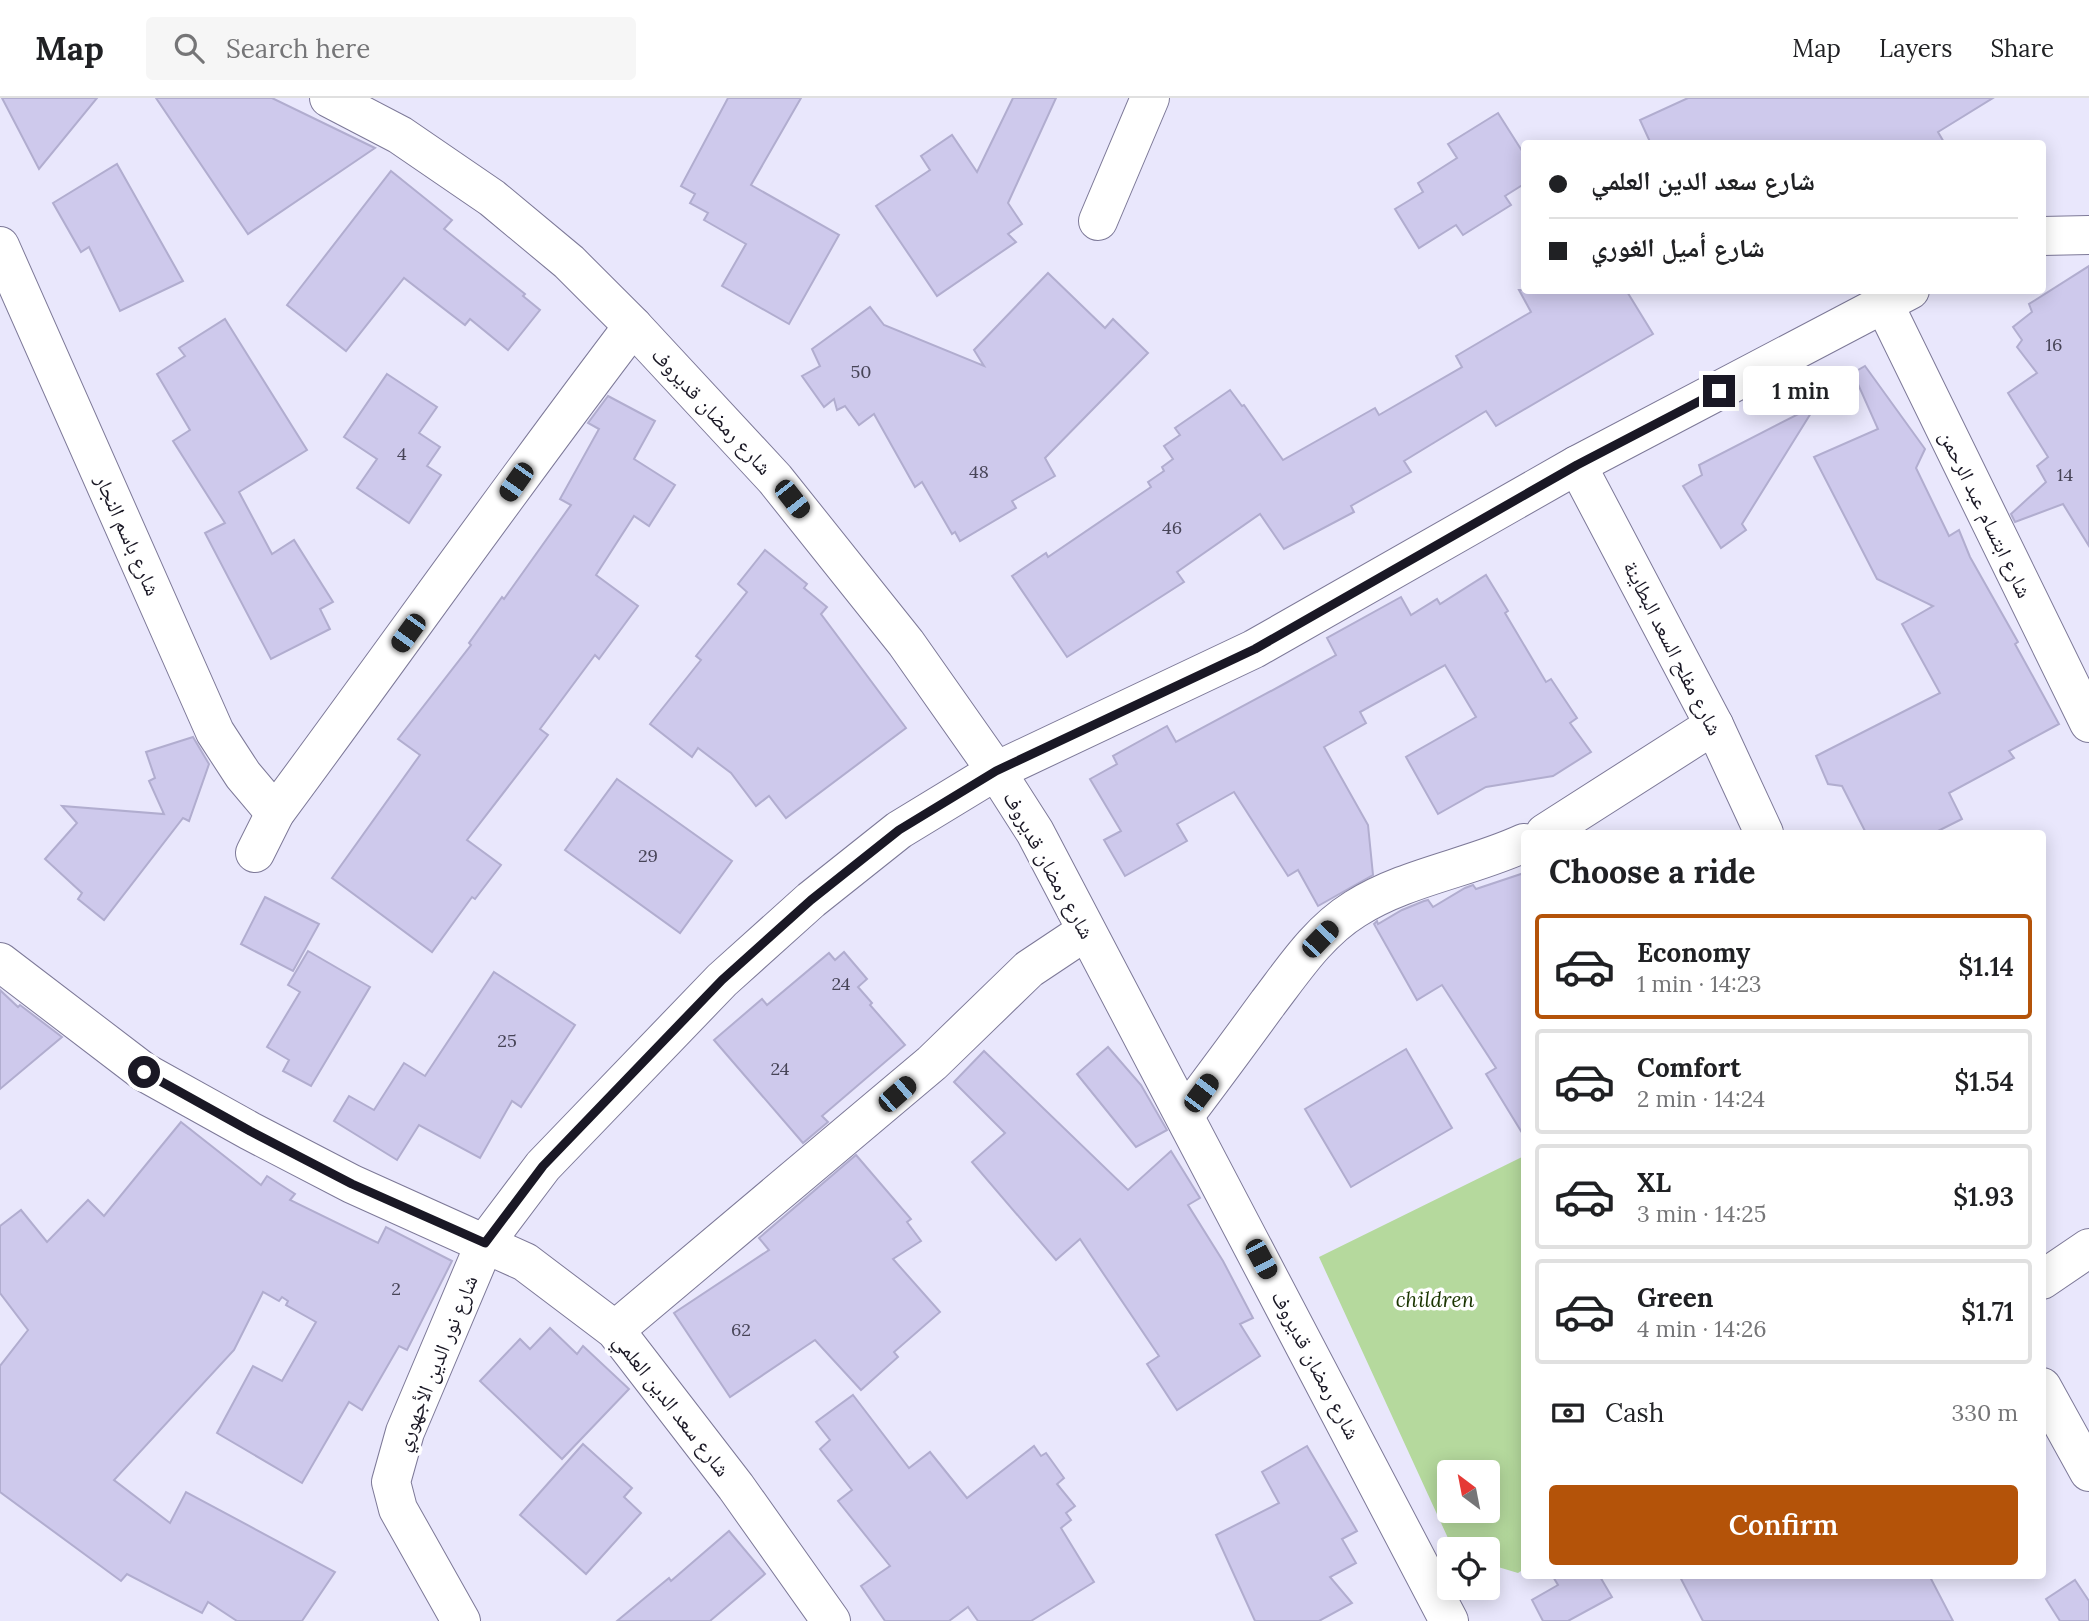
<!DOCTYPE html>
<meta charset="utf-8">
<style>
:root{--surface:#fff;--page:#f6f6f6;--text:#202124;--muted:#757577;--line:#e0e0e0;--accent:#b45309}
body{margin:0;font-family:Lora,"Noto Naskh Arabic",serif;background:var(--page);color:var(--text);height:100vh;display:flex;flex-direction:column;font-size:26px;white-space:nowrap}
*{box-sizing:border-box;margin:0}
p{font-size:23px;color:var(--muted)}
.icon{flex:none;width:38px;height:38px;fill:none;stroke:currentColor;stroke-width:2;stroke-linecap:round;stroke-linejoin:round}
.map{position:relative;flex:1;overflow:hidden}
.side{position:absolute;left:1521px;top:732px;width:525px;height:749px;display:flex;flex-direction:column;background:var(--surface);border-radius:7px;box-shadow:0 4px 18px #0003}
.side>*{flex:none}
.banner{position:absolute;left:1521px;top:42px;width:525px;height:154px;border-radius:7px;box-shadow:0 4px 18px #0003;display:grid;align-content:center;height:154px;padding:0 28px;background:var(--surface)}
.needle{width:46px;rotate:328deg}
.controls{position:absolute;left:1437px;top:1362px;display:grid;gap:14px}
.controls a{display:grid;place-items:center;width:63px;height:63px;border-radius:7px;background:var(--surface);box-shadow:0 4px 18px #0003;font-size:35px}
.end{position:absolute;width:32px;height:32px;margin:-16px;border:9px solid #1a1825;background:#fff;box-shadow:0 0 0 4px #fff}
.from{border-radius:50%}
.bubble{position:absolute;height:49px;border-radius:7px;background:var(--surface);box-shadow:0 4px 18px #0003;font-size:23px;font-weight:600;line-height:49px;text-align:center}
.car{position:absolute;width:21px;height:42px;margin:-21px -10px;border-radius:9px;box-shadow:0 0 5px 2px #0007;background:linear-gradient(#222 24%,#8ab4d8 0 40%,#222 0 76%,#8ab4d8 0 86%,#222 0)}
.banner b{display:flex;align-items:center;gap:24px;height:66px;font-size:26px}
.banner b+b{border-top:2px solid var(--line)}
.banner i{width:18px;height:18px;background:var(--text)}
ul{padding:0;list-style:none}
li{display:flex;align-items:center;gap:21px;height:105px;margin:0 14px 10px;padding:0 14px;border:4px solid var(--line);border-radius:7px}
li div{flex:1}
li b{display:block;font-size:26px}
li em{font-style:normal;font-weight:600}
li.selected{border-color:var(--accent)}
li>.icon{width:63px;height:63px;stroke-width:1.5}
h2{padding:0 28px;font-size:32px;line-height:84px}
.pay{display:flex;align-items:center;gap:18px;height:77px;padding:0 28px;font-size:26px}
.pay p{margin-inline-start:auto}
.button{display:flex;gap:14px;margin-top:auto;padding:14px 28px}
.button a{flex:1;height:80px;border-radius:7px;background:var(--accent);color:#fff;font-size:28px;font-weight:600;line-height:80px;text-align:center}
header{display:flex;align-items:center;gap:42px;box-sizing:border-box;height:98px;padding:0 35px;background:var(--surface);border-bottom:2px solid var(--line)}
header strong{font-size:33px}
nav{display:flex;gap:38px;margin-inline-start:auto;font-size:24px}
.search{width:490px;height:63px;background:var(--page);display:flex;align-items:center;gap:18px;box-sizing:border-box;padding:0 24px;border-radius:7px;color:var(--muted);font-size:26px}
.map>svg:first-child{display:block}
.green{fill:#b5d99d;fill-rule:evenodd}
.building{fill:#cec9ec;stroke:#b1adcf;stroke-width:2}
.lines{fill:none;stroke-linecap:round;stroke-linejoin:round}
.minor-casing{stroke:#7d7998;stroke-width:40}
.minor{stroke:#fff;stroke-width:38}
.route{stroke:#1a1825;stroke-width:9}
.labels{text-anchor:middle;dominant-baseline:central;stroke-width:7;stroke-linejoin:round;paint-order:stroke}
.number-label{font-size:18px;fill:#474457}
.street-label{font-size:21px;fill:#1a1825;stroke:#fff}
.park-label{font-size:21px;font-style:italic;fill:#1a3500;stroke:#fff}
</style>
<header>
<strong>Map</strong>
<div class="search"><svg class="icon" aria-label="search" viewBox="0 0 24 24"><circle cx="10" cy="10" r="6"/><path d="M15 15l6 6"/></svg>Search here</div>
<nav><a>Map</a><a>Layers</a><a>Share</a></nav>
</header>
<div class="map">
<svg width="2089" height="1523" viewBox="0 0 2089 1523">
<rect width="100%" height="100%" fill="#e9e7fc"/>
<!-- green -->
<path class="green" d="M1524,1058v413l-6,4 -30,-9v-15h-35l-134,-292zM1449,1374h39v38h-39z"/>
<!-- building -->
<g class="building">
<path d="M2,0h95l-58,71z"/>
<path d="M156,0h116l103,50 -127,86z"/>
<path d="M728,0h73l-50,87 88,50 -50,89 -67,-38 24,-42 -42,-24 4,-7 -18,-10 5,-9 -14,-8z"/>
<path d="M1013,0h43l-48,105 14,21 -14,10 8,8 -79,54 -61,-90 54,-36 -9,-14 31,-21 25,37z"/>
<path d="M1688,0h305l-55,34 7,12h-294l-11,-24z"/>
<path d="M1498,15l26,41v30l-19,12 6,9 -48,30 -7,-10 -37,23 -24,-39 28,-17 -5,-9 39,-25 -9,-14z"/>
<path d="M117,66l66,117 -63,30 -31,-64 -8,5 -28,-49z"/>
<path d="M391,73l61,49 -8,9 81,65 -2,2 17,14 -32,40 -38,-31 -5,6 -61,-47 -58,73 -59,-46z"/>
<path d="M2089,168v280l-26,-42 -48,18 -4,-8 35,-32 -9,-16 11,-9 -40,-64 29,-20 -20,-26 5,-7 -9,-13 19,-15 -3,-8z"/>
<path d="M1048,175l57,55 8,-9 35,34 -103,105 10,18 -43,25 4,7 -56,33 -5,-9 -3,2 -30,-52 -7,5 -41,-73 -15,11 -14,-19 -8,4 -3,-11 -10,8 -22,-31 18,-10 -8,-17 58,-42 14,18 100,41 -10,-16z"/>
<path d="M1519,192h107l27,44 -157,92 -10,-15 -82,50 7,11 -60,34 3,6 -70,37 -24,-35 -83,58 7,10 -117,75 -55,-81 34,-23 2,4 103,-70 -3,-5 16,-11 -2,-4 11,-8 -9,-13 16,-11 -5,-7 55,-38 12,16 2,-1 39,55 92,-52 4,7 83,-48 -6,-11 75,-44z"/>
<path d="M225,221l82,131 -68,42 33,62 22,-14 39,62 -13,7 10,20 -59,30 -66,-126 20,-10 -52,-82 17,-11 -33,-56 28,-18 -6,-8z"/>
<path d="M1865,268l60,83 -9,19 33,68 10,-6 11,27 48,85 -3,2 44,80 -50,27 5,7 -65,35 13,26 -28,14h-68l-24,-47 -14,-2 -12,-28 124,-63 -38,-69 31,-18 -56,-27 -63,-122 64,-28 -25,-56z"/>
<path d="M387,276l50,33 -18,26 21,14 -13,19 14,9 -32,48 -52,-35 20,-29 -33,-22z"/>
<path d="M608,298l47,25 -21,38 41,26 -26,41 -15,-10 -38,59 42,31 -39,53 -4,-4 -55,74 8,6 -81,105 34,25 -26,34 -3,-2 -40,55 -100,-74 88,-123 -22,-16 73,-94 -2,-2 33,-46 2,2 67,-94 -11,-6 39,-70 -11,-6z"/>
<path d="M1816,307l-74,119 4,6 -25,18 -38,-62 19,-11 -3,-10z"/>
<path d="M765,452l42,34 -3,4 23,19 -6,7 85,114 -120,90 -17,-22 -13,10 -25,-33 -33,-25 -6,9 -42,-33 51,-64 -5,-4 51,-64 -9,-8z"/>
<path d="M1486,477l22,36 -3,2 41,69 5,-3 26,39 -7,5 21,29 -38,24 -67,11 -48,27 -32,-57 70,-40 -31,-52 -85,47 6,11 -42,24 44,78 5,50 -55,31 -20,-36 -10,6 -54,-84 -57,32 10,17 -62,35 -21,-36 17,-9 -31,-52 27,-15 -4,-8 54,-30 9,16 108,-58 52,-29 -9,-17 74,-41 10,18 26,-16 3,5z"/>
<path d="M193,639l16,27 -20,57 -6,-3 -79,102 -26,-21 4,-6 -37,-34 32,-36 -15,-17 102,8 -15,-33 6,-3 -9,-26z"/>
<path d="M617,681l115,82 -52,72 -115,-83z"/>
<path d="M1524,775v263l-38,-62 10,-6 -54,-83 -25,15 -43,-76 3,-3 1,3 24,-14 22,-9 4,-1 5,7 32,-19 8,-3 3,4z"/>
<path d="M265,799l54,27 -26,47 -52,-27z"/>
<path d="M308,853l62,36 -59,99 -28,-15 6,-11 -22,-13 33,-55 -12,-7z"/>
<path d="M844,854l23,27 -9,8 14,16 -2,2 35,40 -83,71 6,6 -25,21 -89,-103 48,-41 5,6 62,-52 6,7z"/>
<path d="M494,874l81,53 -54,82 -9,-6 -32,57 -61,-33 -22,35 -63,-39 15,-25 25,14 30,-47 21,13z"/>
<path d="M0,892l18,17 2,-2 42,32 -62,52z"/>
<path d="M1108,949l33,38 26,45 -31,17 -59,-73z"/>
<path d="M1406,951l46,79 -101,59 -46,-78z"/>
<path d="M984,953l144,139 43,-39 29,47 -12,7 35,56 30,57 -13,6 20,32 -83,54 -30,-46 12,-8 -79,-117 -24,21 -84,-98 33,-29 -51,-51z"/>
<path d="M181,1024l80,63 6,-9 28,18 -5,6 88,43 8,-16 66,34 -45,89 -8,-4 -37,64 -13,-8 -47,81 -85,-50 36,-67 29,15 34,-59 -30,-17 2,-4 -6,-4 -3,4 -16,-9 -29,58 -120,130 56,43 16,-31 149,80 -33,49h-65l-29,-19 -6,11 -75,-39 -6,7 -121,-89v-126l28,-36 -28,-37v-67l21,-16 26,32 41,-42 16,16z"/>
<path d="M856,1057l55,64 -4,3 14,19 -28,18 47,53 -46,40 4,5 -37,33 -46,-50 -85,57 -56,-84 95,-63 -10,-12z"/>
<path d="M550,1230l27,26 6,-8 46,43 -67,70 -82,-78 40,-42 10,10z"/>
<path d="M853,1297l56,73 21,-16 37,46 67,-52 7,10 5,-3 18,25 -7,6 18,22 -9,7 5,7 -10,8 33,54 -63,39h-53l-10,-14 -19,14h-64l-24,-35 29,-20 -52,-65 14,-11 -32,-41 10,-9 -14,-18z"/>
<path d="M583,1346l49,44 -8,9 17,16 -55,61 -66,-59z"/>
<path d="M1307,1348l50,85 -15,8 14,24 -26,14 22,26 -33,18h-64l-39,-86 63,-32 -17,-31z"/>
<path d="M729,1433l36,43 -55,47h-93l52,-43 2,3z"/>
<path d="M1552,1477h47l13,22 -44,24h-25l-11,-21 26,-15z"/>
<path d="M1679,1477h250l24,46h-250z"/>
<path d="M2075,1482l14,21v20h-29l-14,-22z"/>
</g>
<g class="lines">
<!-- minor casing -->
<g class="minor-casing">
<g id="minor">
<path d="M329,0l71,37 92,63 77,64 64,64 142,153 131,164 90,128 39,61 414,789"/>
<path d="M1098,123l52,-123"/>
<path d="M2042,138l47,-1"/>
<path d="M0,148l215,486 28,43 32,38"/>
<path d="M1884,206l205,419"/>
<path d="M1577,367l137,260 50,108"/>
<path d="M1545,735l169,-108"/>
<path d="M255,755l20,-40c120,-162 236,-327 358,-487"/>
<path d="M0,864l144,110 106,59 102,53 173,78 90,68 121,157 95,134"/>
<path d="M1185,1017c28,-37 56,-75 83,-112 26,-34 50,-71 87,-94 50,-32 115,-41 169,-66"/>
<path d="M2042,1182l47,-32"/>
<path d="M615,1232l317,-267 97,-94 57,-38"/>
<path d="M2042,1289l47,85"/>
<path d="M461,1523l-63,-112 -7,-27 14,-50 80,-189 58,-77 179,-186 89,-80 88,-70 97,-59 258,-122 323,-184 333,-175"/>
</g>
</g>
<!-- minor -->
<use href="#minor" class="minor"/>
</g>
<g class="lines">
<!-- route -->
<path class="route" d="M144,974l106,59 102,53 133,59 58,-77 179,-186 89,-80 88,-70 97,-59 259,-122 322,-184 142,-74"/>
</g>
<g class="labels">
<!-- number labels -->
<g class="number-label">
<text x="2054" y="246">16</text>
<text x="861" y="273">50</text>
<text x="402" y="355">4</text>
<text x="979" y="373">48</text>
<text x="2065" y="376">14</text>
<text x="1172" y="429">46</text>
<text x="648" y="757">29</text>
<text x="841" y="885">24</text>
<text x="507" y="942">25</text>
<text x="780" y="970">24</text>
<text x="396" y="1190">2</text>
<text x="741" y="1231">62</text>
</g>
<!-- street labels -->
<g class="street-label">
<text transform="translate(712 313) rotate(47)">شارع رمضان قديروف</text>
<text transform="translate(1986 416) rotate(64)">شارع ابتسام عبد الرحمن</text>
<text transform="translate(128 437) rotate(66)">شارع باسم النجار</text>
<text transform="translate(1673 550) rotate(63)">شارع مفلح السعد البطاينة</text>
<text transform="translate(1049 767) rotate(61)">شارع رمضان قديروف</text>
<text transform="translate(436 1265) rotate(-68)">شارع نور الدين الأجهوري</text>
<text transform="translate(1316 1267) rotate(62)">شارع رمضان قديروف</text>
<text transform="translate(672 1307) rotate(52)">شارع سعد الدين العلمي</text>
</g>
<!-- park labels -->
<g class="park-label">
<text x="1435" y="1201">children</text>
</g>
</g>
</svg>
<div class="controls">
<a><svg class="needle" viewBox="-14 -14 28 28"><path d="M0-13l5 13h-10z" fill="#e53935"/><path d="M0 13l5-13h-10z" fill="#757577"/></svg></a>
<a><svg class="icon" aria-label="locate" viewBox="0 0 24 24"><circle cx="12" cy="12" r="6"/><path d="M12 2v4M12 18v4M2 12h4M18 12h4"/></svg></a>
</div>
<i class="end from" style="left:144px;top:974px"></i>
<i class="end" style="left:1719px;top:293px"></i>
<div class="bubble" style="left:1743px;top:268px;width:116px">1 min</div>
<i class="car" style="left:516px;top:384px;rotate:215deg"></i>
<i class="car" style="left:792px;top:401px;rotate:142deg"></i>
<i class="car" style="left:408px;top:535px;rotate:216deg"></i>
<i class="car" style="left:1320px;top:841px;rotate:44deg"></i>
<i class="car" style="left:1201px;top:995px;rotate:37deg"></i>
<i class="car" style="left:897px;top:996px;rotate:49deg"></i>
<i class="car" style="left:1261px;top:1161px;rotate:152deg"></i>
<div class="banner">
<b><i class="from"></i>شارع سعد الدين العلمي</b>
<b><i></i>شارع أميل الغوري</b>
</div>
<section class="side">
<h2>Choose a ride</h2>
<ul>
<li class="selected"><svg class="icon" aria-label="car" viewBox="0 0 24 24"><path d="M5 17H2v-5l4-1 3-4h7l3 4 3 1v5h-3M9 17h6M6 11h13"/><circle cx="7" cy="17" r="2"/><circle cx="17" cy="17" r="2"/></svg><div><b>Economy</b><p>1 min · 14:23</p></div><em>$1.14</em></li>
<li><svg class="icon" aria-label="car" viewBox="0 0 24 24"><path d="M5 17H2v-5l4-1 3-4h7l3 4 3 1v5h-3M9 17h6M6 11h13"/><circle cx="7" cy="17" r="2"/><circle cx="17" cy="17" r="2"/></svg><div><b>Comfort</b><p>2 min · 14:24</p></div><em>$1.54</em></li>
<li><svg class="icon" aria-label="car" viewBox="0 0 24 24"><path d="M5 17H2v-5l4-1 3-4h7l3 4 3 1v5h-3M9 17h6M6 11h13"/><circle cx="7" cy="17" r="2"/><circle cx="17" cy="17" r="2"/></svg><div><b>XL</b><p>3 min · 14:25</p></div><em>$1.93</em></li>
<li><svg class="icon" aria-label="car" viewBox="0 0 24 24"><path d="M5 17H2v-5l4-1 3-4h7l3 4 3 1v5h-3M9 17h6M6 11h13"/><circle cx="7" cy="17" r="2"/><circle cx="17" cy="17" r="2"/></svg><div><b>Green</b><p>4 min · 14:26</p></div><em>$1.71</em></li>
</ul>
<div class="pay"><svg class="icon" aria-label="cash" viewBox="0 0 24 24"><path d="M3 7h18v10H3z"/><circle cx="12" cy="12" r="2"/></svg>Cash<p>330 m</p></div>
<div class="button"><a>Confirm</a></div>
</section>
</div>
